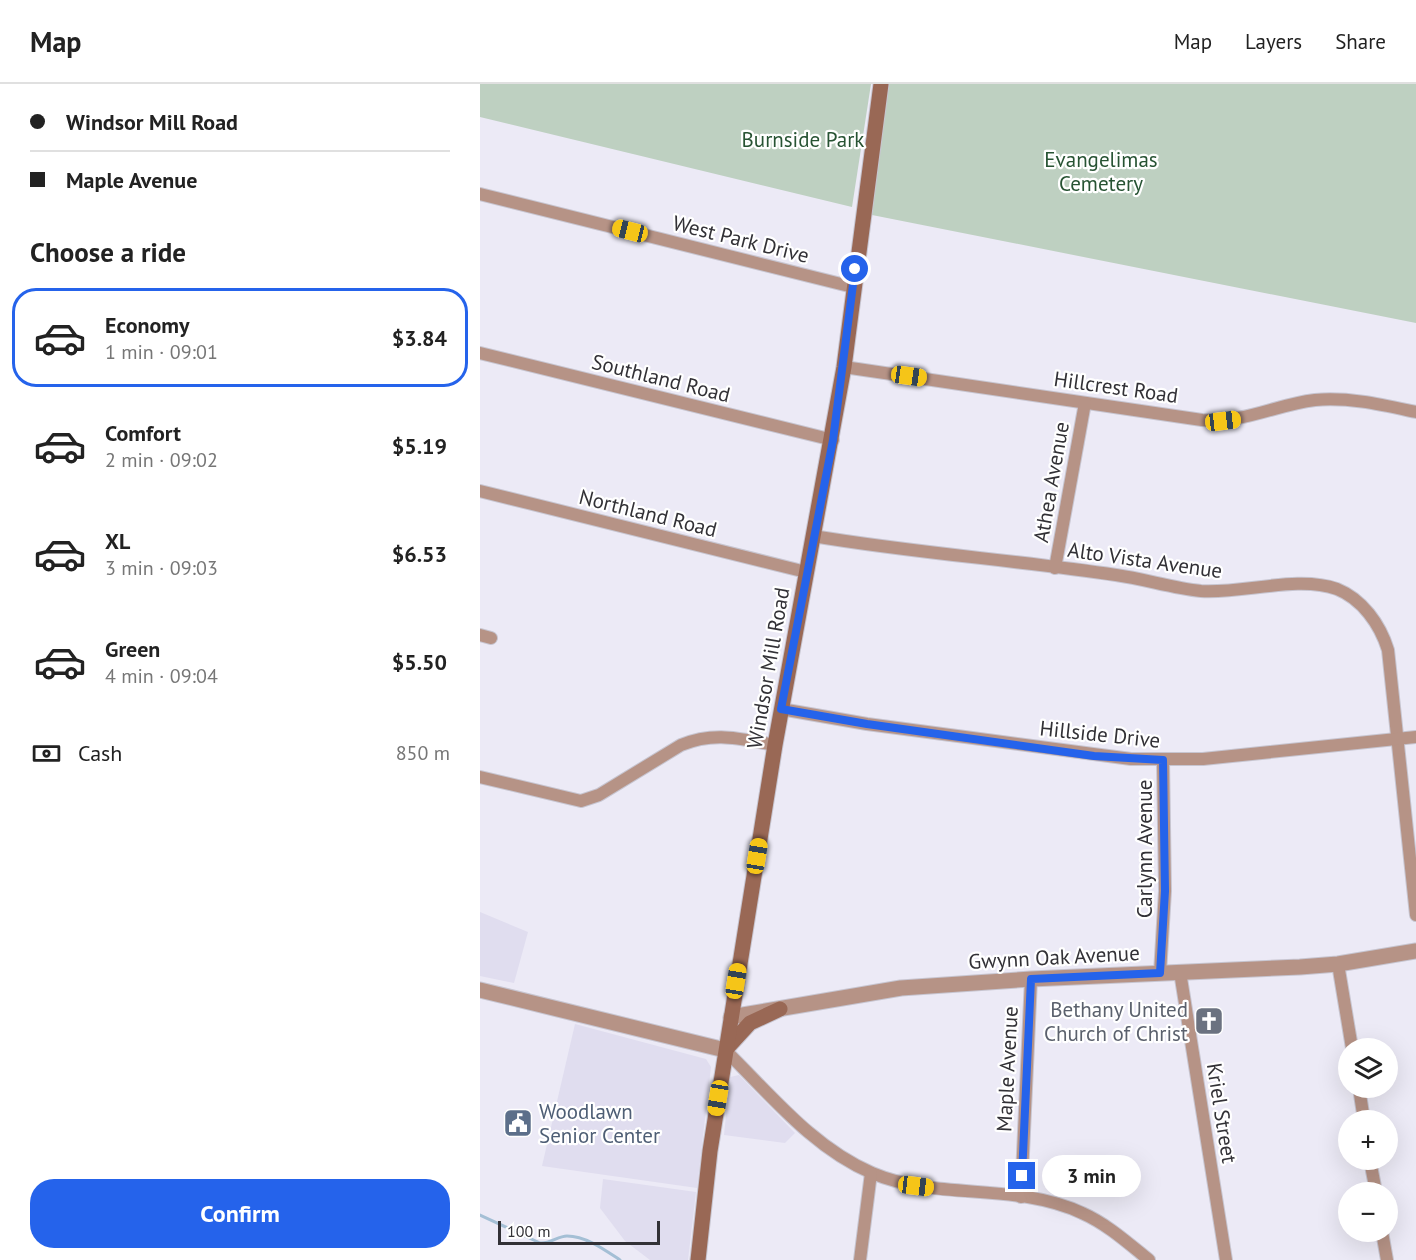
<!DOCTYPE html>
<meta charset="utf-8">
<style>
:root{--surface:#fff;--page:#f2f2f2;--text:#222;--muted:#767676;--line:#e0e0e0;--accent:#2563eb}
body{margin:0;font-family:"PT Sans",sans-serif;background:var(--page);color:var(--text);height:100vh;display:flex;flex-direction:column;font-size:22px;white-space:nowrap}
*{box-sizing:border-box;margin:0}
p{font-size:20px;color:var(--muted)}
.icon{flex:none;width:33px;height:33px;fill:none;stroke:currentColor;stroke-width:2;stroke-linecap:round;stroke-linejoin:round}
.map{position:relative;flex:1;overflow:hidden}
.details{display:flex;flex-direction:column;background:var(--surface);width:480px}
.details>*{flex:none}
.banner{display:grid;align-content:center;height:132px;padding:0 30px;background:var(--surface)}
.fabs{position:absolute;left:858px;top:954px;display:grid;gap:12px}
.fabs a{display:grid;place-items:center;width:60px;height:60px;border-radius:50%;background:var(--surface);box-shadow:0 6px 24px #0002;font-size:30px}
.scale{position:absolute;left:18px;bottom:15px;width:162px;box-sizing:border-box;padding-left:6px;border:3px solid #323136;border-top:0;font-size:16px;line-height:21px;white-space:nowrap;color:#323136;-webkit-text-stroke:4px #fff;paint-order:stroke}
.end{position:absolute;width:27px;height:27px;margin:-14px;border:8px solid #2563eb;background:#fff;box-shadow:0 0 0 3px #fff}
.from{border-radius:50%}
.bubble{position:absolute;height:42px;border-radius:21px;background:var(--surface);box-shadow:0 6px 24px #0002;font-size:20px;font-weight:800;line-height:42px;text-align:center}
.car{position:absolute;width:18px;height:36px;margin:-18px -9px;border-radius:8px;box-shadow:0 0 4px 2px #0007;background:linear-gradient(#f5c518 24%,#345 0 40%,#f5c518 0 76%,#345 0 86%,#f5c518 0)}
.banner b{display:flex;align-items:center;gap:21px;height:57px;font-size:22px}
.banner b+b{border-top:2px solid var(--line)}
.banner i{width:15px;height:15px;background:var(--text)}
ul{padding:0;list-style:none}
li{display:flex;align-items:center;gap:18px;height:99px;margin:0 12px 9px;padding:0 18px;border:3px solid transparent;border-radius:24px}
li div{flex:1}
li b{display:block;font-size:22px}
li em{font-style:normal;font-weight:800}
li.selected{border-color:var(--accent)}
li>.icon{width:54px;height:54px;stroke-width:1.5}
h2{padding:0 30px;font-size:27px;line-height:72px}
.pay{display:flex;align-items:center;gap:15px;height:66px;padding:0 30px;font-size:22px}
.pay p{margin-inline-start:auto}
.primary-button{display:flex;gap:12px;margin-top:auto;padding:12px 30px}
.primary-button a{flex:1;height:69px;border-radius:24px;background:var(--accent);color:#fff;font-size:24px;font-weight:800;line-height:69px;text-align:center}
header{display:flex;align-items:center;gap:36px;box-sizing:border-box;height:84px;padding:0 30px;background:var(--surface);border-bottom:2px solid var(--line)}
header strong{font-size:28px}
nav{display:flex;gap:33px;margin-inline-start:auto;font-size:21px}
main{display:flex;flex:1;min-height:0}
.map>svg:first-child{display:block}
.built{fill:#e0ddef}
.green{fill:#bed0c1}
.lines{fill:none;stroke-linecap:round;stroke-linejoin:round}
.stream{stroke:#a4bfd5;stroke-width:3}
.minor-casing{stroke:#c7c5d0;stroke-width:14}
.tertiary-casing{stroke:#c7c5d0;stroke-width:17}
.secondary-casing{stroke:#c7c5d0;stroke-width:17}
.minor{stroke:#b69386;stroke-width:12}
.tertiary{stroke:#b69386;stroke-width:15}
.secondary{stroke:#996855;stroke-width:15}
.route{stroke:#2563eb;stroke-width:8}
.labels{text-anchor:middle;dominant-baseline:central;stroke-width:4.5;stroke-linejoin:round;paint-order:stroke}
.park-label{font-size:21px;fill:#275333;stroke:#fff}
.street-label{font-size:21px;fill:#323136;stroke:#fff}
.worship-label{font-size:21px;fill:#5b616d;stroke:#fff;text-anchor:end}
.service-label{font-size:21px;fill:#4e5e75;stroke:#fff;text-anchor:start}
</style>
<header>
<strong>Map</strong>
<nav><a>Map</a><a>Layers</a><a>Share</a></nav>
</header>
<main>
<section class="details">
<div class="banner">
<b><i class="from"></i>Windsor Mill Road</b>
<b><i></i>Maple Avenue</b>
</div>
<h2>Choose a ride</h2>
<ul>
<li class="selected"><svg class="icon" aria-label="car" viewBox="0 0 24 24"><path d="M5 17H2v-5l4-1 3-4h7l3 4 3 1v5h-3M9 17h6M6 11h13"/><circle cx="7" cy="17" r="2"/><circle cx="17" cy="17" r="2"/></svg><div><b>Economy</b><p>1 min · 09:01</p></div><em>$3.84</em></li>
<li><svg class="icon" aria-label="car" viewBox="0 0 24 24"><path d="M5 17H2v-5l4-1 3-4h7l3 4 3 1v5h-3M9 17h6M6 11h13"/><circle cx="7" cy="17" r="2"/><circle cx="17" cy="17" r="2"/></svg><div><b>Comfort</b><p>2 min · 09:02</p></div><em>$5.19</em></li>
<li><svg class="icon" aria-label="car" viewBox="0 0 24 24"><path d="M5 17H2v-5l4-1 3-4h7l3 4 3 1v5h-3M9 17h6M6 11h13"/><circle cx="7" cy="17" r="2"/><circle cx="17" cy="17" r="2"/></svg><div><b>XL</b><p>3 min · 09:03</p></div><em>$6.53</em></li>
<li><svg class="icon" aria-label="car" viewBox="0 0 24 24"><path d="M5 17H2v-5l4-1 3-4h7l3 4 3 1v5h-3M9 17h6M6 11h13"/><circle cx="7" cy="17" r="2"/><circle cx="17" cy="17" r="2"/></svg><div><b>Green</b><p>4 min · 09:04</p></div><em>$5.50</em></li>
</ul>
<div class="pay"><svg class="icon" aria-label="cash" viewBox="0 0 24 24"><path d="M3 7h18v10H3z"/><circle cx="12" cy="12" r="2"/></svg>Cash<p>850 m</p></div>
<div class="primary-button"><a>Confirm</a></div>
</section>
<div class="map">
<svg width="936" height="1176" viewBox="0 0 936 1176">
<rect width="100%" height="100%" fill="#eceaf6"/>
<!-- built -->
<g class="built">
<path d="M0,828l48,20 -14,51 -34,-7z"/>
<path d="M95,940l131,35 5,8 -14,121 -155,-22z"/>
<path d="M259,991l56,58 -10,10 -61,-8 6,-58z"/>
<path d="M123,1095l93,13 -8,68h-38l-25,-19 -25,-33z"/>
</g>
<!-- green -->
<g class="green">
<path d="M0,0h391l-19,123 -372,-90z"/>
<path d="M407,0h529v239l-549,-109z"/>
</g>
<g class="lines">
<!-- stream -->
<path class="stream" d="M0,1131l60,28c10,1 18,-7 27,-7 19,0 38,14 53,24"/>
<!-- minor casing -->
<g class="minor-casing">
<g id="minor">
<path d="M0,110l373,93"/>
<path d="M0,269l353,87"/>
<path d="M364,283l358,53c44,3 72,-15 113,-20 35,-3 68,5 101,12"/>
<path d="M0,407l326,81"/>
<path d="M333,452c101,17 202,24 303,39 29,4 56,13 85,16 42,3 96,-16 136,-2 25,10 43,35 51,61l28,265"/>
<path d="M575,484l30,-165"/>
<path d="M0,551l11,3"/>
<path d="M301,625l86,15 264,35h72l213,-22"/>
<path d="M0,693l101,24 18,-6 82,-50c34,-14 59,-6 94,0"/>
<path d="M858,880l14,84"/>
<path d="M700,888l46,288"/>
<path d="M680,889l5,-82 -2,-131"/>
<path d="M245,966c45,44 88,98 147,123 66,28 145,9 210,40 25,11 46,30 67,47"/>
<path d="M879,1004l5,32"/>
<path d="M890,1076l6,32"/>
<path d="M541,1113l10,-218"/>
<path d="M902,1148l5,28"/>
<path d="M380,1176l11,-87"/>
</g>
</g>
<!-- tertiary casing -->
<g class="tertiary-casing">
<g id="tertiary">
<path d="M0,906l245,60"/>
<path d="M251,933l170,-29 130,-9 269,-12 38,-3 78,-13"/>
</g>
</g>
<!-- secondary casing -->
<g class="secondary-casing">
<g id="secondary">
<path d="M248,963l22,-24 30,-14"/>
<path d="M218,1176l12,-109 65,-406 69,-378 37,-283"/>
</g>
</g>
<!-- minor -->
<use href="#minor" class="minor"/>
<!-- tertiary -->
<use href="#tertiary" class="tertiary"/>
<!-- secondary -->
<use href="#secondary" class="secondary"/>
</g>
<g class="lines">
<!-- route -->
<path class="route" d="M375,185l-22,171 -52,269 86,15 227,32 69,4 2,131 -5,82 -129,6 -9,197"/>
</g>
<!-- icons -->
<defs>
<g id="church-square" transform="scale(1.5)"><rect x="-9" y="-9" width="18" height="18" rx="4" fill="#6b7280" stroke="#fff"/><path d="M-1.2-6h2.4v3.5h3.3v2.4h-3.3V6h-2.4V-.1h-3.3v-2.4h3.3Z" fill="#fff"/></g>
<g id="civic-square" transform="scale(1.5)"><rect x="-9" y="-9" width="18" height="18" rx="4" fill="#5c6f8a" stroke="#fff"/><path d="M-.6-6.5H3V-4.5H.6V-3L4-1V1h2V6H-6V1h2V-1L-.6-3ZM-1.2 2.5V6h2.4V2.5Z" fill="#fff"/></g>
</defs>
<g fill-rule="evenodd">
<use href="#church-square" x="729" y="937"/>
<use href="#civic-square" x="38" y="1039"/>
</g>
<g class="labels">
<!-- park labels -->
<g class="park-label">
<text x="323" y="55">Burnside Park</text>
<text x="621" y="75">Evangelimas<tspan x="621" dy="24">Cemetery</tspan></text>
</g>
<!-- street labels -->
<g class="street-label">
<text transform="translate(261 155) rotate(14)">West Park Drive</text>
<text transform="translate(181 294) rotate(14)">Southland Road</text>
<text transform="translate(636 303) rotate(8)">Hillcrest Road</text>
<text transform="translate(571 398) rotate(-80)">Athea Avenue</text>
<text transform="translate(168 429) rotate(14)">Northland Road</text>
<text transform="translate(665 476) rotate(8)">Alto Vista Avenue</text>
<text transform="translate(288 584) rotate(-80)">Windsor Mill Road</text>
<text transform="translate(620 650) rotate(6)">Hillside Drive</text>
<text transform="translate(664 765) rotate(-90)">Carlynn Avenue</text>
<text transform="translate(574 873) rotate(-3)">Gwynn Oak Avenue</text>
<text transform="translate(527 985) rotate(-87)">Maple Avenue</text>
<text transform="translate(742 1029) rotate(81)">Kriel Street</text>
</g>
<!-- worship labels -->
<g class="worship-label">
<text x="708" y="925">Bethany United<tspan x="708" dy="24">Church of Christ</tspan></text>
</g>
<!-- service labels -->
<g class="service-label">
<text x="59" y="1027">Woodlawn<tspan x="59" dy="24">Senior Center</tspan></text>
</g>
</g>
</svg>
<div class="fabs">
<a><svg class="icon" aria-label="layers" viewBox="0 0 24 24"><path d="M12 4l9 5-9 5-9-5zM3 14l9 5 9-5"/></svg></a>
<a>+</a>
<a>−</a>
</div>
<div class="scale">100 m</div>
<i class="end from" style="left:375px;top:185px"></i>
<i class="end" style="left:542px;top:1092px"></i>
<div class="bubble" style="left:562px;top:1071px;width:99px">3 min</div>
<i class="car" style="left:150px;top:147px;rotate:284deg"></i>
<i class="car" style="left:429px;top:292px;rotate:98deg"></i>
<i class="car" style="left:743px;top:337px;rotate:83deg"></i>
<i class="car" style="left:277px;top:772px;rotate:9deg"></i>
<i class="car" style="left:256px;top:897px;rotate:9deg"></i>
<i class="car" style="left:238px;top:1014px;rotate:189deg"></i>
<i class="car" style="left:436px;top:1102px;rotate:97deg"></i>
</div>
</main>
